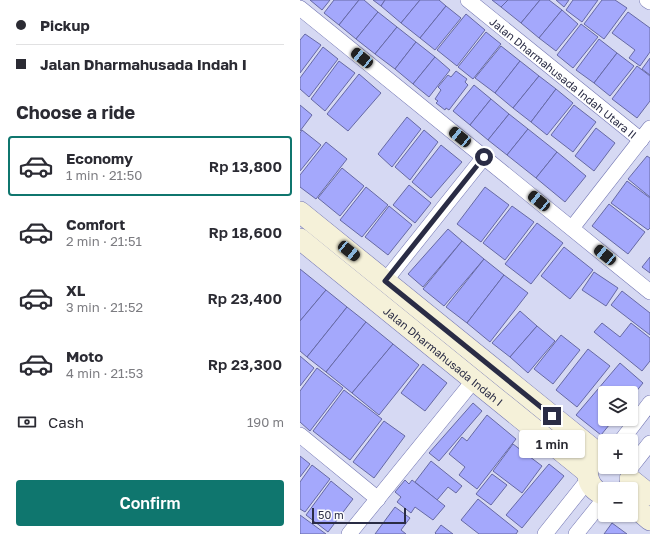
<!DOCTYPE html>
<meta charset="utf-8">
<style>
:root{--surface:#fff;--page:#f7f7f7;--text:#2b2b33;--muted:#7c7c81;--line:#e1e1e2;--accent:#0f766e}
body{margin:0;font-family:"Golos Text",sans-serif;background:var(--page);color:var(--text);height:100vh;display:flex;flex-direction:column;font-size:15px;white-space:nowrap}
*{box-sizing:border-box;margin:0}
p{font-size:13px;color:var(--muted)}
.icon{flex:none;width:22px;height:22px;fill:none;stroke:currentColor;stroke-width:2;stroke-linecap:round;stroke-linejoin:round}
.map{position:relative;flex:1;overflow:hidden}
.drawer{display:flex;flex-direction:column;background:var(--surface);width:300px}
.drawer>*{flex:none}
.top-card{display:grid;align-content:center;height:88px;padding:0 16px;background:var(--surface)}
.buttons{position:absolute;left:298px;top:386px;display:grid;gap:8px}
.buttons a{display:grid;place-items:center;width:40px;height:40px;border-radius:4px;background:var(--surface);box-shadow:0 1px 3px #0004;font-size:20px}
.scale{position:absolute;left:12px;bottom:10px;width:94px;box-sizing:border-box;padding-left:4px;border:2px solid #2a2c45;border-top:0;font-size:11px;line-height:14px;white-space:nowrap;color:#2a2c45;-webkit-text-stroke:3px #fcfcfc;paint-order:stroke}
.end{position:absolute;width:18px;height:18px;margin:-9px;border:5px solid #2a2c45;background:#fff;box-shadow:0 0 0 2px #fff}
.from{border-radius:50%}
.bubble{position:absolute;height:28px;border-radius:4px;background:var(--surface);box-shadow:0 1px 3px #0004;font-size:13px;font-weight:600;line-height:28px;text-align:center}
.car{position:absolute;width:12px;height:24px;margin:-12px -6px;border-radius:5px;box-shadow:0 0 3px 1px #0007;background:linear-gradient(#222 24%,#8ab4d8 0 40%,#222 0 76%,#8ab4d8 0 86%,#222 0)}
.top-card b{display:flex;align-items:center;gap:14px;height:38px;font-size:15px}
.top-card b+b{border-top:1px solid var(--line)}
.top-card i{width:10px;height:10px;background:var(--text)}
ul{padding:0;list-style:none}
li{display:flex;align-items:center;gap:12px;height:60px;margin:0 8px 6px;padding:0 8px;border:2px solid transparent;border-radius:4px}
li div{flex:1}
li b{display:block;font-size:15px}
li em{font-style:normal;font-weight:600}
li.on{border-color:var(--accent)}
li>.icon{width:36px;height:36px;stroke-width:1.5}
h2{padding:0 16px;font-size:18px;line-height:48px}
.pay{display:flex;align-items:center;gap:10px;height:44px;padding:0 16px;font-size:15px}
.pay p{margin-inline-start:auto}
.button{display:flex;gap:8px;margin-top:auto;padding:8px 16px}
.button a{flex:1;height:46px;border-radius:4px;background:var(--accent);color:#fff;font-size:16px;font-weight:600;line-height:46px;text-align:center}
main{display:flex;flex:1;min-height:0}
.map>svg:first-child{display:block}
.building{fill:#a4a8fc;stroke:#6669a4}
.lines{fill:none;stroke-linecap:round;stroke-linejoin:round}
.minor-casing{stroke:#7477b3;stroke-width:16}
.secondary-casing{stroke:#7477b3;stroke-width:22}
.minor{stroke:#fff;stroke-width:15}
.secondary{stroke:#f5f1d9;stroke-width:21}
.route{stroke:#2a2c45;stroke-width:5}
.labels{text-anchor:middle;dominant-baseline:central;stroke-width:3.5;stroke-linejoin:round;paint-order:stroke}
.street-label{font-size:11px;fill:#2a2c45;stroke:#fcfcfc}
</style>
<main>
<section class="drawer">
<div class="top-card">
<b><i class="from"></i>Pickup</b>
<b><i></i>Jalan Dharmahusada Indah I</b>
</div>
<h2>Choose a ride</h2>
<ul>
<li class="on"><svg class="icon" aria-label="car" viewBox="0 0 24 24"><path d="M5 17H2v-5l4-1 3-4h7l3 4 3 1v5h-3M9 17h6M6 11h13"/><circle cx="7" cy="17" r="2"/><circle cx="17" cy="17" r="2"/></svg><div><b>Economy</b><p>1 min · 21:50</p></div><em>Rp 13,800</em></li>
<li><svg class="icon" aria-label="car" viewBox="0 0 24 24"><path d="M5 17H2v-5l4-1 3-4h7l3 4 3 1v5h-3M9 17h6M6 11h13"/><circle cx="7" cy="17" r="2"/><circle cx="17" cy="17" r="2"/></svg><div><b>Comfort</b><p>2 min · 21:51</p></div><em>Rp 18,600</em></li>
<li><svg class="icon" aria-label="car" viewBox="0 0 24 24"><path d="M5 17H2v-5l4-1 3-4h7l3 4 3 1v5h-3M9 17h6M6 11h13"/><circle cx="7" cy="17" r="2"/><circle cx="17" cy="17" r="2"/></svg><div><b>XL</b><p>3 min · 21:52</p></div><em>Rp 23,400</em></li>
<li><svg class="icon" aria-label="car" viewBox="0 0 24 24"><path d="M5 17H2v-5l4-1 3-4h7l3 4 3 1v5h-3M9 17h6M6 11h13"/><circle cx="7" cy="17" r="2"/><circle cx="17" cy="17" r="2"/></svg><div><b>Moto</b><p>4 min · 21:53</p></div><em>Rp 23,300</em></li>
</ul>
<div class="pay"><svg class="icon" aria-label="cash" viewBox="0 0 24 24"><path d="M3 7h18v10H3z"/><circle cx="12" cy="12" r="2"/></svg>Cash<p>190 m</p></div>
<div class="button"><a>Confirm</a></div>
</section>
<div class="map">
<svg width="350" height="534" viewBox="0 0 350 534">
<rect width="100%" height="100%" fill="#d6d9f3"/>
<!-- building -->
<g class="building">
<path d="M10,0h20l-8,10z"/>
<path d="M34,0h25l-20,25 -15,-12z"/>
<path d="M59,0h5l14,12 -22,27 -17,-14z"/>
<path d="M73,0h12l-4,6z"/>
<path d="M85,0h35l-19,23 -20,-17z"/>
<path d="M120,0h19l7,6 -26,32 -19,-15z"/>
<path d="M192,0h16l-7,7z"/>
<path d="M208,0h32l-19,23 -20,-16z"/>
<path d="M240,0h9l13,10 -23,28 -18,-15z"/>
<path d="M256,0h13l-5,7z"/>
<path d="M273,0h25l-16,22 -16,-12z"/>
<path d="M302,0h13l12,8 -23,31 -20,-15z"/>
<path d="M146,6l15,12 -26,32 -15,-12z"/>
<path d="M262,10l16,14 -22,27 -17,-13z"/>
<path d="M78,12l19,15 -22,27 -19,-15z"/>
<path d="M328,12l22,16v24l-10,14 -11,-8 6,-8 -23,-17z"/>
<path d="M166,14l19,16 -28,36 -20,-16z"/>
<path d="M281,24l17,13 -25,31 -16,-13z"/>
<path d="M97,27l19,15 -21,27 -20,-15z"/>
<path d="M186,32l15,12 -28,35 -15,-12z"/>
<path d="M5,34l16,11 -21,28v-33z"/>
<path d="M299,39l18,14 -23,30 -18,-13z"/>
<path d="M116,42l19,15 -22,27 -18,-15z"/>
<path d="M201,46l19,15 -25,32 -20,-15z"/>
<path d="M23,47l15,12 -29,38 -9,-8v-11z"/>
<path d="M317,53l17,13 -24,30 -16,-13z"/>
<path d="M135,57l15,13 -21,27 -16,-13z"/>
<path d="M350,58v17l-8,-6z"/>
<path d="M39,61l16,12 -30,38 -14,-12z"/>
<path d="M220,61l19,15 -26,32 -18,-15z"/>
<path d="M337,66l13,10v25l-13,17 -25,-19z"/>
<path d="M156,71l11,8 -2,3 3,3 -19,25 -3,-2 -1,2 -9,-7 2,-2 -3,-2 6,-9 -3,-3 10,-12 3,2z"/>
<path d="M59,74l22,19 -33,38 -21,-17z"/>
<path d="M239,76l17,13 -25,33 -18,-14z"/>
<path d="M174,85l17,14 -21,26 -17,-14z"/>
<path d="M256,89l17,14 -26,32 -16,-13z"/>
<path d="M191,99l18,15 -21,26 -18,-15z"/>
<path d="M0,105l12,10 -12,16z"/>
<path d="M274,105l22,17 -23,30 -22,-17z"/>
<path d="M209,114l19,15 -21,26 -19,-15z"/>
<path d="M107,117l14,12 -29,38 -14,-13z"/>
<path d="M296,128l19,15 -21,28 -19,-15z"/>
<path d="M228,129l29,23 -21,26 -29,-23z"/>
<path d="M2,130l19,15 -21,26v-38z"/>
<path d="M124,130l14,12 -28,38 -15,-13z"/>
<path d="M26,142l21,17 -31,40 -16,-12v-12z"/>
<path d="M141,145l21,17 -31,36 -19,-16z"/>
<path d="M257,152l29,24 -21,26 -29,-24z"/>
<path d="M347,156l3,2v39l-22,-18z"/>
<path d="M42,168l22,18 -24,30 -22,-18z"/>
<path d="M327,181l23,17v30l-2,2 -37,-27z"/>
<path d="M109,185l22,18 -16,20 -22,-18z"/>
<path d="M66,187l22,18 -26,32 -22,-17z"/>
<path d="M185,187l24,18 -28,37 -24,-18z"/>
<path d="M309,204l36,28 -17,22 -36,-28z"/>
<path d="M89,206l23,19 -24,30 -23,-18z"/>
<path d="M212,206l22,16 -29,38 -22,-17z"/>
<path d="M237,223l26,20 -32,41 -26,-20z"/>
<path d="M148,229l14,12 -39,46 -15,-13z"/>
<path d="M162,241l22,18 -40,47 -21,-17z"/>
<path d="M264,247l29,23 -23,29 -29,-23z"/>
<path d="M350,257v16l-8,-6z"/>
<path d="M184,259l20,16 -37,48 -21,-16z"/>
<path d="M0,269l26,21 -26,31z"/>
<path d="M294,272l24,16 -12,18 -24,-16z"/>
<path d="M204,275l24,18 -38,49 -23,-19z"/>
<path d="M26,290l21,17 -40,50 -7,-6v-30z"/>
<path d="M322,291l28,22v22l-39,-30z"/>
<path d="M47,307l19,15 -40,50 -19,-15z"/>
<path d="M220,311l17,15 -27,31 -18,-14z"/>
<path d="M66,322l27,22 -41,49 -26,-21z"/>
<path d="M302,323l18,14 11,-14 19,15v23l-8,10 -48,-39z"/>
<path d="M237,326l18,15 -27,32 -18,-16z"/>
<path d="M261,335l19,15 -27,34 -19,-15z"/>
<path d="M93,344l26,21 -40,50 -27,-22z"/>
<path d="M288,349l22,17 -33,41 -21,-17z"/>
<path d="M0,356l14,12 -14,18z"/>
<path d="M320,363l23,20 -12,15v-5h-26v26h9l-13,16 -25,-20z"/>
<path d="M123,364l24,19 -22,28 -24,-18z"/>
<path d="M17,368l26,20 -33,43 -10,-9v-31z"/>
<path d="M44,390l38,29 -32,41 -37,-29z"/>
<path d="M173,403l9,8 -43,50 -10,-8z"/>
<path d="M187,415l29,24 -39,50 -18,-14 6,-8 -16,-13 13,-17 5,4z"/>
<path d="M84,421l21,15 -31,42 -21,-16z"/>
<path d="M213,444l29,22 -20,27 -29,-22z"/>
<path d="M0,456l10,8 -10,13z"/>
<path d="M131,461l31,25 -6,7 -8,-6 -11,13 -22,-18z"/>
<path d="M249,464l15,12 -42,52 -16,-13z"/>
<path d="M12,465l18,14 -25,33 -5,-3v-27z"/>
<path d="M192,474l15,11 -16,20 -15,-11z"/>
<path d="M105,480l4,4 3,-4 33,26 -12,14 -18,-13 -4,6 -14,-11 4,-5 -6,-5z"/>
<path d="M31,481l22,18 -25,33 -22,-17z"/>
<path d="M178,499l40,32 -2,3h-37l-18,-14z"/>
<path d="M95,507l15,11 -9,12 5,4h-31z"/>
<path d="M0,515l26,19h-26z"/>
<path d="M312,523l15,11h-23z"/>
<path d="M141,525l12,9h-17l-1,-1z"/>
</g>
<g class="lines">
<!-- minor casing -->
<g class="minor-casing">
<g id="minor">
<path id="s1" d="M168,0l173,140"/>
<path d="M347,0l3,2"/>
<path d="M0,8l350,284"/>
<path d="M272,228l78,-100"/>
<path d="M85,281l99,-124"/>
<path d="M0,435l78,64"/>
<path d="M321,441l29,-38"/>
<path d="M331,467l19,-24"/>
<path d="M49,534l125,-154"/>
<path d="M245,534l43,-54"/>
<path d="M276,534l29,-36"/>
</g>
</g>
<!-- secondary casing -->
<g class="secondary-casing">
<g id="secondary">
<path d="M0,212l299,242"/>
<path id="s2" d="M0,239l287,233"/>
<path d="M292,460c-9,14 -3,30 13,35"/>
<path d="M330,479l20,16"/>
<path d="M331,504l19,16"/>
</g>
</g>
<!-- minor -->
<use href="#minor" class="minor"/>
<!-- secondary -->
<use href="#secondary" class="secondary"/>
</g>
<g class="lines">
<!-- route -->
<path class="route" d="M184,157l-99,124 167,135"/>
</g>
<g class="labels">
<!-- street labels -->
<g class="street-label">
<text stroke="none"><textPath href="#s1" startOffset="123">Jalan Dharmahusada Indah Utara II</textPath></text>
<text stroke="none"><textPath href="#s2" startOffset="185">Jalan Dharmahusada Indah I</textPath></text>
</g>
</g>
</svg>
<div class="buttons">
<a><svg class="icon" aria-label="layers" viewBox="0 0 24 24"><path d="M12 4l9 5-9 5-9-5zM3 14l9 5 9-5"/></svg></a>
<a>+</a>
<a>−</a>
</div>
<div class="scale">50 m</div>
<i class="end from" style="left:184px;top:157px"></i>
<i class="end" style="left:252px;top:416px"></i>
<div class="bubble" style="left:219px;top:430px;width:66px">1 min</div>
<i class="car" style="left:62px;top:58px;rotate:309deg"></i>
<i class="car" style="left:160px;top:137px;rotate:309deg"></i>
<i class="car" style="left:239px;top:201px;rotate:309deg"></i>
<i class="car" style="left:49px;top:251px;rotate:129deg"></i>
<i class="car" style="left:305px;top:255px;rotate:309deg"></i>
</div>
</main>
